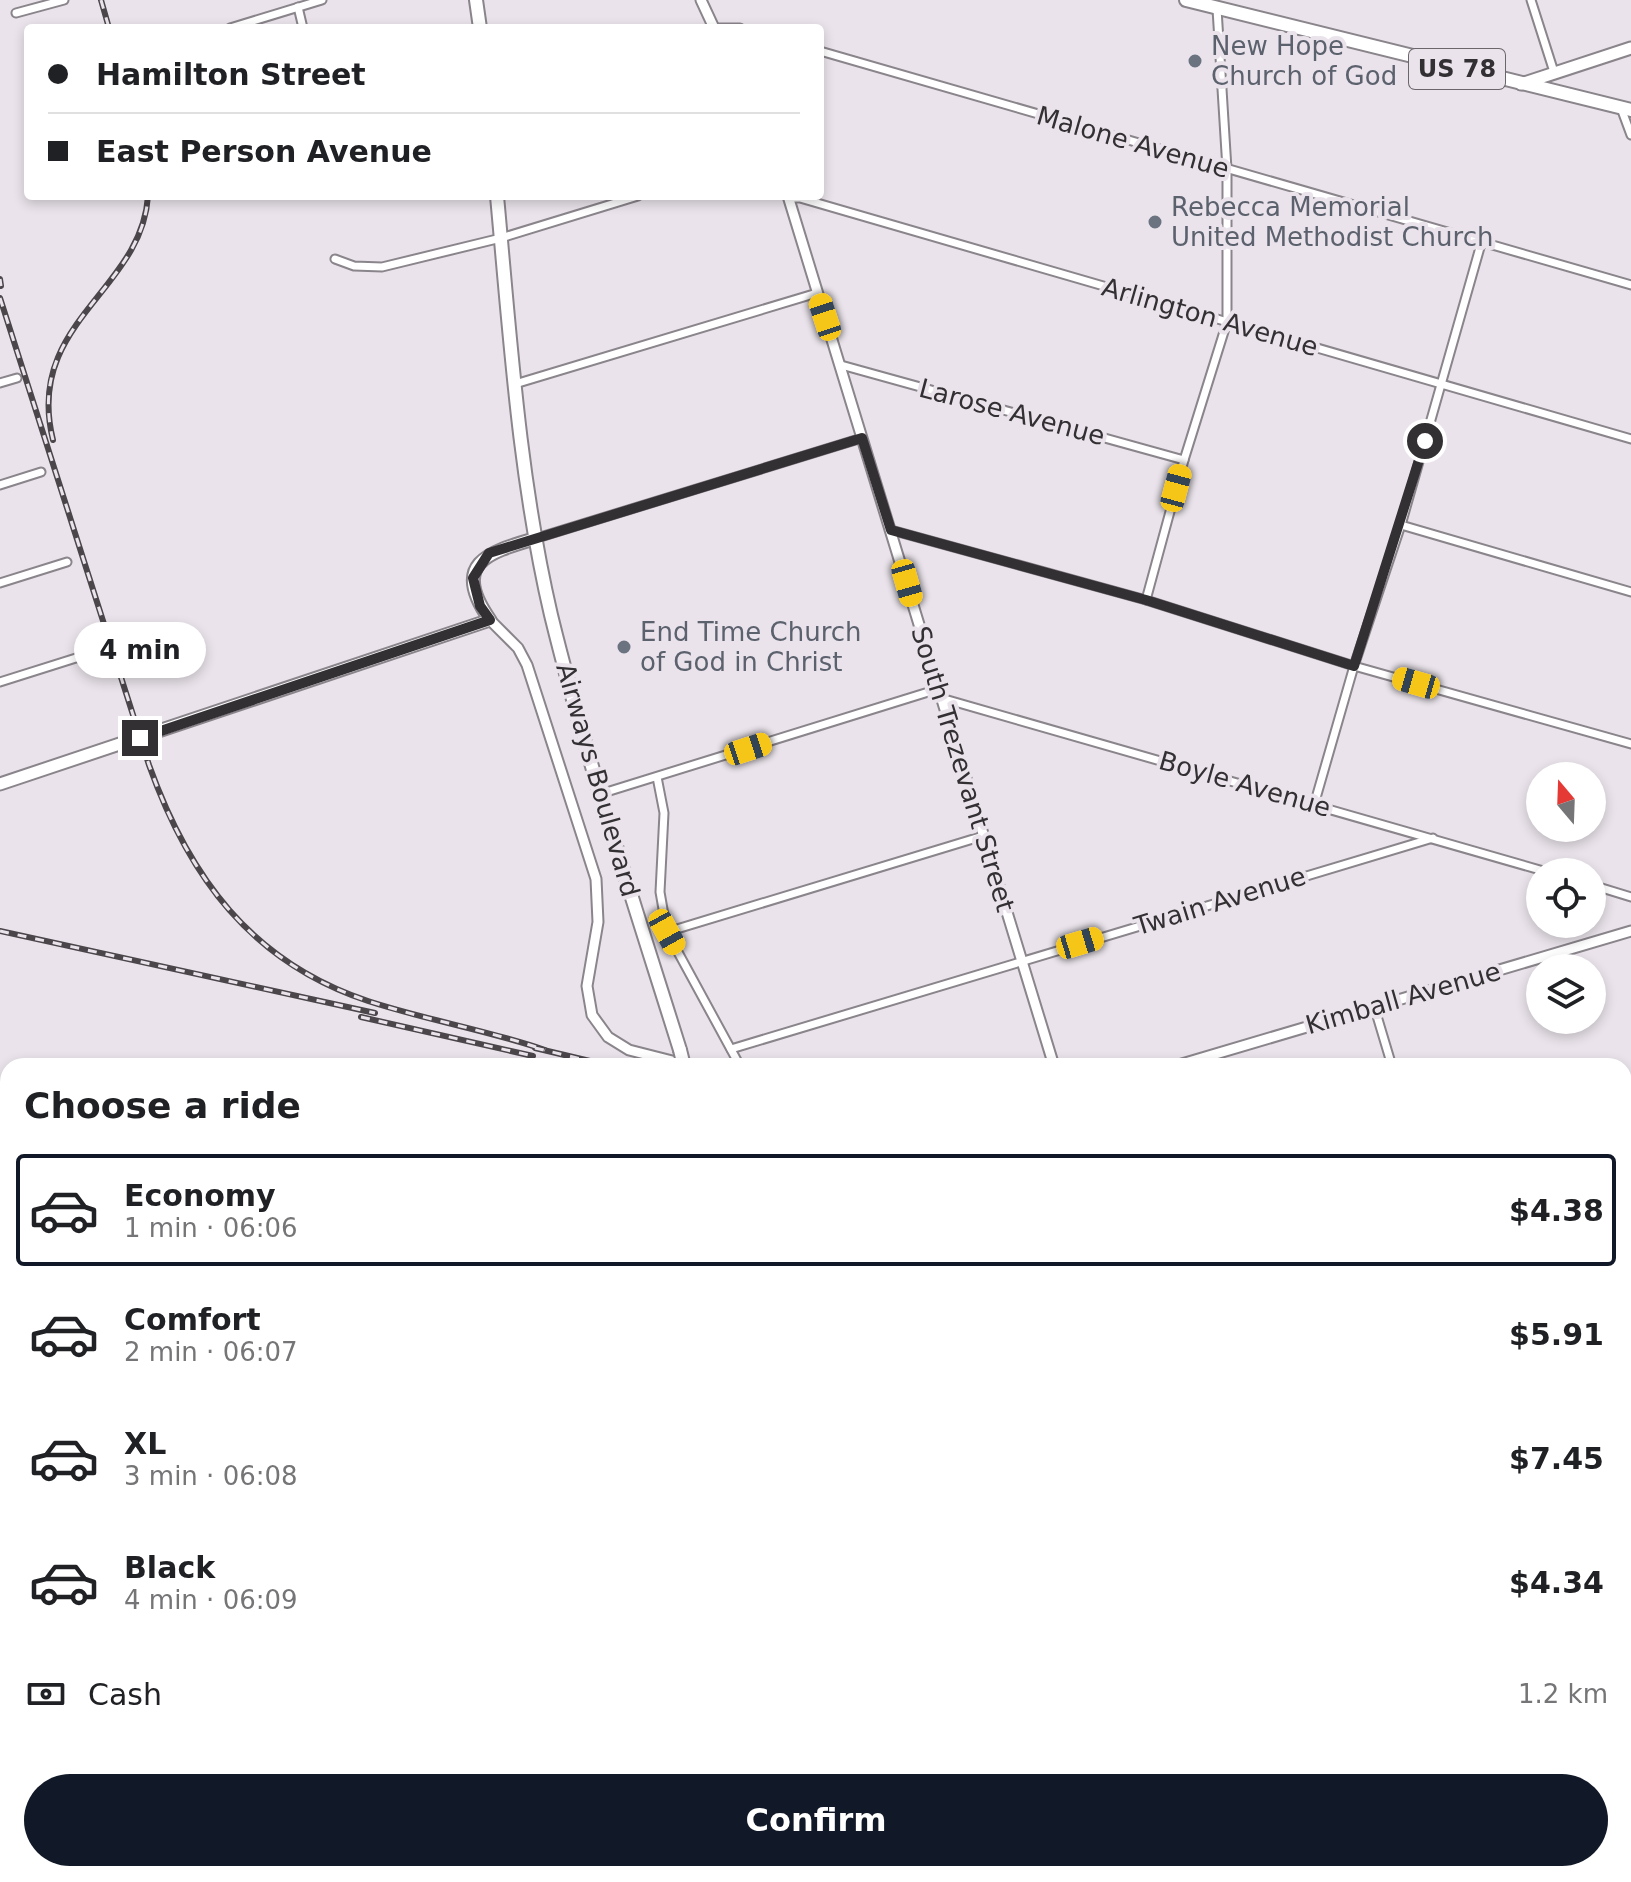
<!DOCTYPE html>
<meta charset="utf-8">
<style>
:root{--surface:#fff;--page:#f6f6f6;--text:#202124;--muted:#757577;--line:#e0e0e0;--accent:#111827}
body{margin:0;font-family:"DejaVu Sans",sans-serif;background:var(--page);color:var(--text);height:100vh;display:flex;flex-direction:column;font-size:30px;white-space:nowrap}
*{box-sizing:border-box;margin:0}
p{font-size:26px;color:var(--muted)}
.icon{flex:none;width:44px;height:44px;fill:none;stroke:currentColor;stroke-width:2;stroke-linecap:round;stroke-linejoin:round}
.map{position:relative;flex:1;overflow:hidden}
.side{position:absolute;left:0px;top:1058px;width:1632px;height:824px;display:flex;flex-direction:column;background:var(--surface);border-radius:24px 24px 0 0;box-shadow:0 4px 12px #0003}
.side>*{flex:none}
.guide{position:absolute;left:24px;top:24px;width:800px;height:176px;border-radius:8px;box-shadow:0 4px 12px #0003;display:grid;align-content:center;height:176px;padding:0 24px;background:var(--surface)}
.needle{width:52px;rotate:341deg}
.buttons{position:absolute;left:1526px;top:762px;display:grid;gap:16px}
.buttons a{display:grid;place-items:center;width:80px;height:80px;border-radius:50%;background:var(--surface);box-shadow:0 4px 12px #0003;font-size:40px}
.end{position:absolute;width:36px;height:36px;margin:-18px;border:10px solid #333033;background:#fff;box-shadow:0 0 0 4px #fff}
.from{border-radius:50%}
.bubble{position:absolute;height:56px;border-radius:28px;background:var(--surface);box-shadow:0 4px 12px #0003;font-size:26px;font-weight:600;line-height:56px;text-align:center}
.car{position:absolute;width:24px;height:48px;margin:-24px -12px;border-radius:10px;box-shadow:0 0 6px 2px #0007;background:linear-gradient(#f5c518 24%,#345 0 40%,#f5c518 0 76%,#345 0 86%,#f5c518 0)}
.guide b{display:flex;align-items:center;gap:28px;height:76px;font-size:30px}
.guide b+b{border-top:2px solid var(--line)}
.guide i{width:20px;height:20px;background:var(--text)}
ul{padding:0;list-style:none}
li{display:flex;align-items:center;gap:24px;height:112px;margin:0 16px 12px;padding:0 8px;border:4px solid transparent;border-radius:8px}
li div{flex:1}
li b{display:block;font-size:30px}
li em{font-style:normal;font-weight:600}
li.current{border-color:var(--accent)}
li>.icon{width:72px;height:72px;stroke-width:1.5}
h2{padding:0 24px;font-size:36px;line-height:96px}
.pay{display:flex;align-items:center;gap:20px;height:88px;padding:0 24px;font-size:30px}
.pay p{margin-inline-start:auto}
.cta{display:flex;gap:16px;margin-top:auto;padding:16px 24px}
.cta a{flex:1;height:92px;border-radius:48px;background:var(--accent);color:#fff;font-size:32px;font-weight:600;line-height:92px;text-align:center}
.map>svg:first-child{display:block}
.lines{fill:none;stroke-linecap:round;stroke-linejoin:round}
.stream{stroke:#4e8892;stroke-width:3}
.minor-casing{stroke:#8a848b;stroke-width:11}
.tertiary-casing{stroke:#8a848b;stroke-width:13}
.secondary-casing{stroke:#8a848b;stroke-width:15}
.primary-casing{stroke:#8a848b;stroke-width:16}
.minor{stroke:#fff;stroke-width:7}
.tertiary{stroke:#fff;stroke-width:9}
.secondary{stroke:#fff;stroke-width:11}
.primary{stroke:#fff;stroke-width:12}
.rail-casing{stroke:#4a464a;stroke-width:6}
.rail{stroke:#eae3eb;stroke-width:3;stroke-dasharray:9;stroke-linecap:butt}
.primary-bridge-casing{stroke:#8a848b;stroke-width:16;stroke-linecap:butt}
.primary-bridge{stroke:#fff;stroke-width:12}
.route{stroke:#333033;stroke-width:10}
.worship-dot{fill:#6b7280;stroke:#eae3eb;stroke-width:3}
.labels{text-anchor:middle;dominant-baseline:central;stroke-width:8;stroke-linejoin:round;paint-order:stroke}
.shield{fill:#eae3eb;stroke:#6a666a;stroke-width:2}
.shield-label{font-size:24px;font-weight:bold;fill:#333033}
.worship-label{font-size:26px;fill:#5b616d;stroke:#eae3eb;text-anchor:start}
.street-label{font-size:26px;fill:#333033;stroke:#eae3eb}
</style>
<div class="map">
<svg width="1631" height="1882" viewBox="0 0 1631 1882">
<rect width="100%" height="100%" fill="#eae3eb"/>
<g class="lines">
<!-- stream -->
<path class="stream" d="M0,1228l8,6"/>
<!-- minor casing -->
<g class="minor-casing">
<g id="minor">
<path d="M1531,0l23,72"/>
<path d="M298,7l5,21"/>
<path d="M16,13l48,-13"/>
<path d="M230,28l92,-28"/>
<path d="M709,28h31"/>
<path d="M820,51l811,234"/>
<path d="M1621,108l10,27"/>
<path d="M789,198h11l831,241"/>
<path d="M335,259l19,7 28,1 119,-29 137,-42"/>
<path d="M841,365l343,95"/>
<path d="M0,383l17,-5"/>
<path d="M515,384l302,-91"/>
<path d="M0,485l41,-13"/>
<path d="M1401,525l230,67"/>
<path d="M891,530l255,70 208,66 277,78"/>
<path d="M537,538l325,-100"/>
<path d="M0,583l67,-21"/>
<path d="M1146,600l38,-140 43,-138v-153l-10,-160"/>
<path d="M0,682l95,-30"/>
<path d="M941,698l606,174"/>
<path d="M657,777l7,36 -4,79 7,40 73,134"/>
<path d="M600,794l338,-105"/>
<path d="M1314,805l40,-139 47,-141 80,-281"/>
<path d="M1592,885l39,12"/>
<path d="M667,932l316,-96"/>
<path d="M1374,1006l18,60"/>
<path d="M731,1049l702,-211"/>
<path d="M1624,1083l7,-2"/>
<path d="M0,1115l8,1"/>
<path d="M1624,1194l7,2"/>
<path d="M0,1279l8,2"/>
<path d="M368,1874l1,8"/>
<path d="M1509,1874l2,8"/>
</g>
</g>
<!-- tertiary casing -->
<g class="tertiary-casing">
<g id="tertiary">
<path d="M701,0l13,28"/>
<path d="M788,196l266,870"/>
<path d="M490,620l28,28 9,17 69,214 2,43 -11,64 5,29 16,22 21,13 63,16"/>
<path d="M1175,1066l456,-135"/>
<path d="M1624,1276l7,1"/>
<path d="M1624,1780l7,2"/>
</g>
</g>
<!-- secondary casing -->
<g class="secondary-casing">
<g id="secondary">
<path d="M1521,84l110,-36"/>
<path d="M0,784l490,-164c-41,-58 0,-68 47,-82"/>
<path d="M529,1882l25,-8"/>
</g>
</g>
<!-- primary casing -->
<g class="primary-casing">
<g id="primary">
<path d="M476,0l4,28"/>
<path d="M1186,0l445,110"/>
<path d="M497,196c13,140 22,282 54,419 36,147 84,291 129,435"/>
<path d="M934,1874l2,8"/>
</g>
</g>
<!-- minor -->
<use href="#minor" class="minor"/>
<!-- tertiary -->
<use href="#tertiary" class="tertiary"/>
<!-- secondary -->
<use href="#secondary" class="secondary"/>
<!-- primary -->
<use href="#primary" class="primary"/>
<!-- rail casing -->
<g class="rail-casing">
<g id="rail">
<path d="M101,0l8,28"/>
<path d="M0,279l1,7"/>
<path d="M0,298l149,467c40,112 102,197 219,236 58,19 119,29 177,49"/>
<path d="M53,440c-29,-117 89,-149 95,-244"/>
<path d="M0,931l375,82"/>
<path d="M361,1017l172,39"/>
<path d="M535,1048l76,18"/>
<path d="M1624,1302l7,2"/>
</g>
</g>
<!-- rail -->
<use href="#rail" class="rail"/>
<!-- primary-bridge casing -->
<g class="primary-bridge-casing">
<path id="primary-bridge" d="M680,1050l4,16"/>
</g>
<!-- primary-bridge -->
<use href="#primary-bridge" class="primary-bridge"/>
</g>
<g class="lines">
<!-- route -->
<path class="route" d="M140,738l350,-118 -10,-14 -7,-28 16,-25 373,-115 29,92 255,70 208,66 71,-225"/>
</g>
<!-- markers -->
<g class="worship-dot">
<circle cx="1195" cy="61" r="8"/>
<circle cx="1155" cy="222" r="8"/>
<circle cx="624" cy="647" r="8"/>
</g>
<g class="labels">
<!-- shield labels -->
<rect class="shield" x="1409" y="49" width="96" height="40" rx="6"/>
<g class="shield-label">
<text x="1457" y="69">US 78</text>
</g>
<!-- worship labels -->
<g class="worship-label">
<text x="1211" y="46">New Hope<tspan x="1211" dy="30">Church of God</tspan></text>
<text x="1171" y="207">Rebecca Memorial<tspan x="1171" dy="30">United Methodist Church</tspan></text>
<text x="640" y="632">End Time Church<tspan x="640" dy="30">of God in Christ</tspan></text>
</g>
<!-- street labels -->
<g class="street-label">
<text transform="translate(1133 142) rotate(16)">Malone Avenue</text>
<text transform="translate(1210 317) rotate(16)">Arlington Avenue</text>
<text transform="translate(1012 412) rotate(15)">Larose Avenue</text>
<text transform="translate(963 769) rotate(73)">South Trezevant Street</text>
<text transform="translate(598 780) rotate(74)">Airways Boulevard</text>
<text transform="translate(1245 784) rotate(16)">Boyle Avenue</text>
<text transform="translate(1220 901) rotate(-17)">Twain Avenue</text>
<text transform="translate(1403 998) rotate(-16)">Kimball Avenue</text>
</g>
</g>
</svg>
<div class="buttons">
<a><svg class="needle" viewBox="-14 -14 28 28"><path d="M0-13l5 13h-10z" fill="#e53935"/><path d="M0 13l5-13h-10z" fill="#757577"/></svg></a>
<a><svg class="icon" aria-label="locate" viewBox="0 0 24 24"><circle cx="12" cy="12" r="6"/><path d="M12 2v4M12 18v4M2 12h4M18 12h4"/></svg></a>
<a><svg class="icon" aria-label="layers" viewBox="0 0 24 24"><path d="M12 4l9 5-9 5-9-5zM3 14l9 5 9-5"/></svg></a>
</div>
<i class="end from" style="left:1425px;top:441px"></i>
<i class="end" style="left:140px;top:738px"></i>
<div class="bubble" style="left:74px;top:622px;width:132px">4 min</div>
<i class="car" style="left:825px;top:317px;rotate:342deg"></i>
<i class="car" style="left:1176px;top:488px;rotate:15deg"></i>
<i class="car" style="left:907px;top:583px;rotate:164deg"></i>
<i class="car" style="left:1416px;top:683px;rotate:286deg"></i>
<i class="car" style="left:748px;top:749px;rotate:72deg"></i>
<i class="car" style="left:667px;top:932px;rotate:151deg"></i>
<i class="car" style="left:1080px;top:943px;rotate:73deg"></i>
<div class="guide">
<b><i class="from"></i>Hamilton Street</b>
<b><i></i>East Person Avenue</b>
</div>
<section class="side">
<h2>Choose a ride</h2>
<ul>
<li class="current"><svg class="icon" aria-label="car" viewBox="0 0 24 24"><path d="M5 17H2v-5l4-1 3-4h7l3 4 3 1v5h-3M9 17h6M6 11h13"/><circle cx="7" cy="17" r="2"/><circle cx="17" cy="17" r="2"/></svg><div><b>Economy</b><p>1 min · 06:06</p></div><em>$4.38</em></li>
<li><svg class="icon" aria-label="car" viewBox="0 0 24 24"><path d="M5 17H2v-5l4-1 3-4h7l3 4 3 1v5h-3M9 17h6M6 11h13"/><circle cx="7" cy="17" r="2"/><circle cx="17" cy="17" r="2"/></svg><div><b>Comfort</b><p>2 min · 06:07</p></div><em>$5.91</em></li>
<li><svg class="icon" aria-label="car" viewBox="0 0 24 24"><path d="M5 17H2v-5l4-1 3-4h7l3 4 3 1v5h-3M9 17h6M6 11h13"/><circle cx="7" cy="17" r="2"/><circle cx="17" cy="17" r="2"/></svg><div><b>XL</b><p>3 min · 06:08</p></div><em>$7.45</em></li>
<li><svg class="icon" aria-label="car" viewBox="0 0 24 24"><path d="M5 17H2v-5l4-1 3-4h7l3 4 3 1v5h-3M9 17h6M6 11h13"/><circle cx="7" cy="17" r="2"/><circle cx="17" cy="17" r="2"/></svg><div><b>Black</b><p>4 min · 06:09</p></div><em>$4.34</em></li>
</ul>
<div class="pay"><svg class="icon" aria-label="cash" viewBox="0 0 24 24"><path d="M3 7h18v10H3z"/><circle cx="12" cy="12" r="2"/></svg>Cash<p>1.2 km</p></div>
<div class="cta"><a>Confirm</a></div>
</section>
</div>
